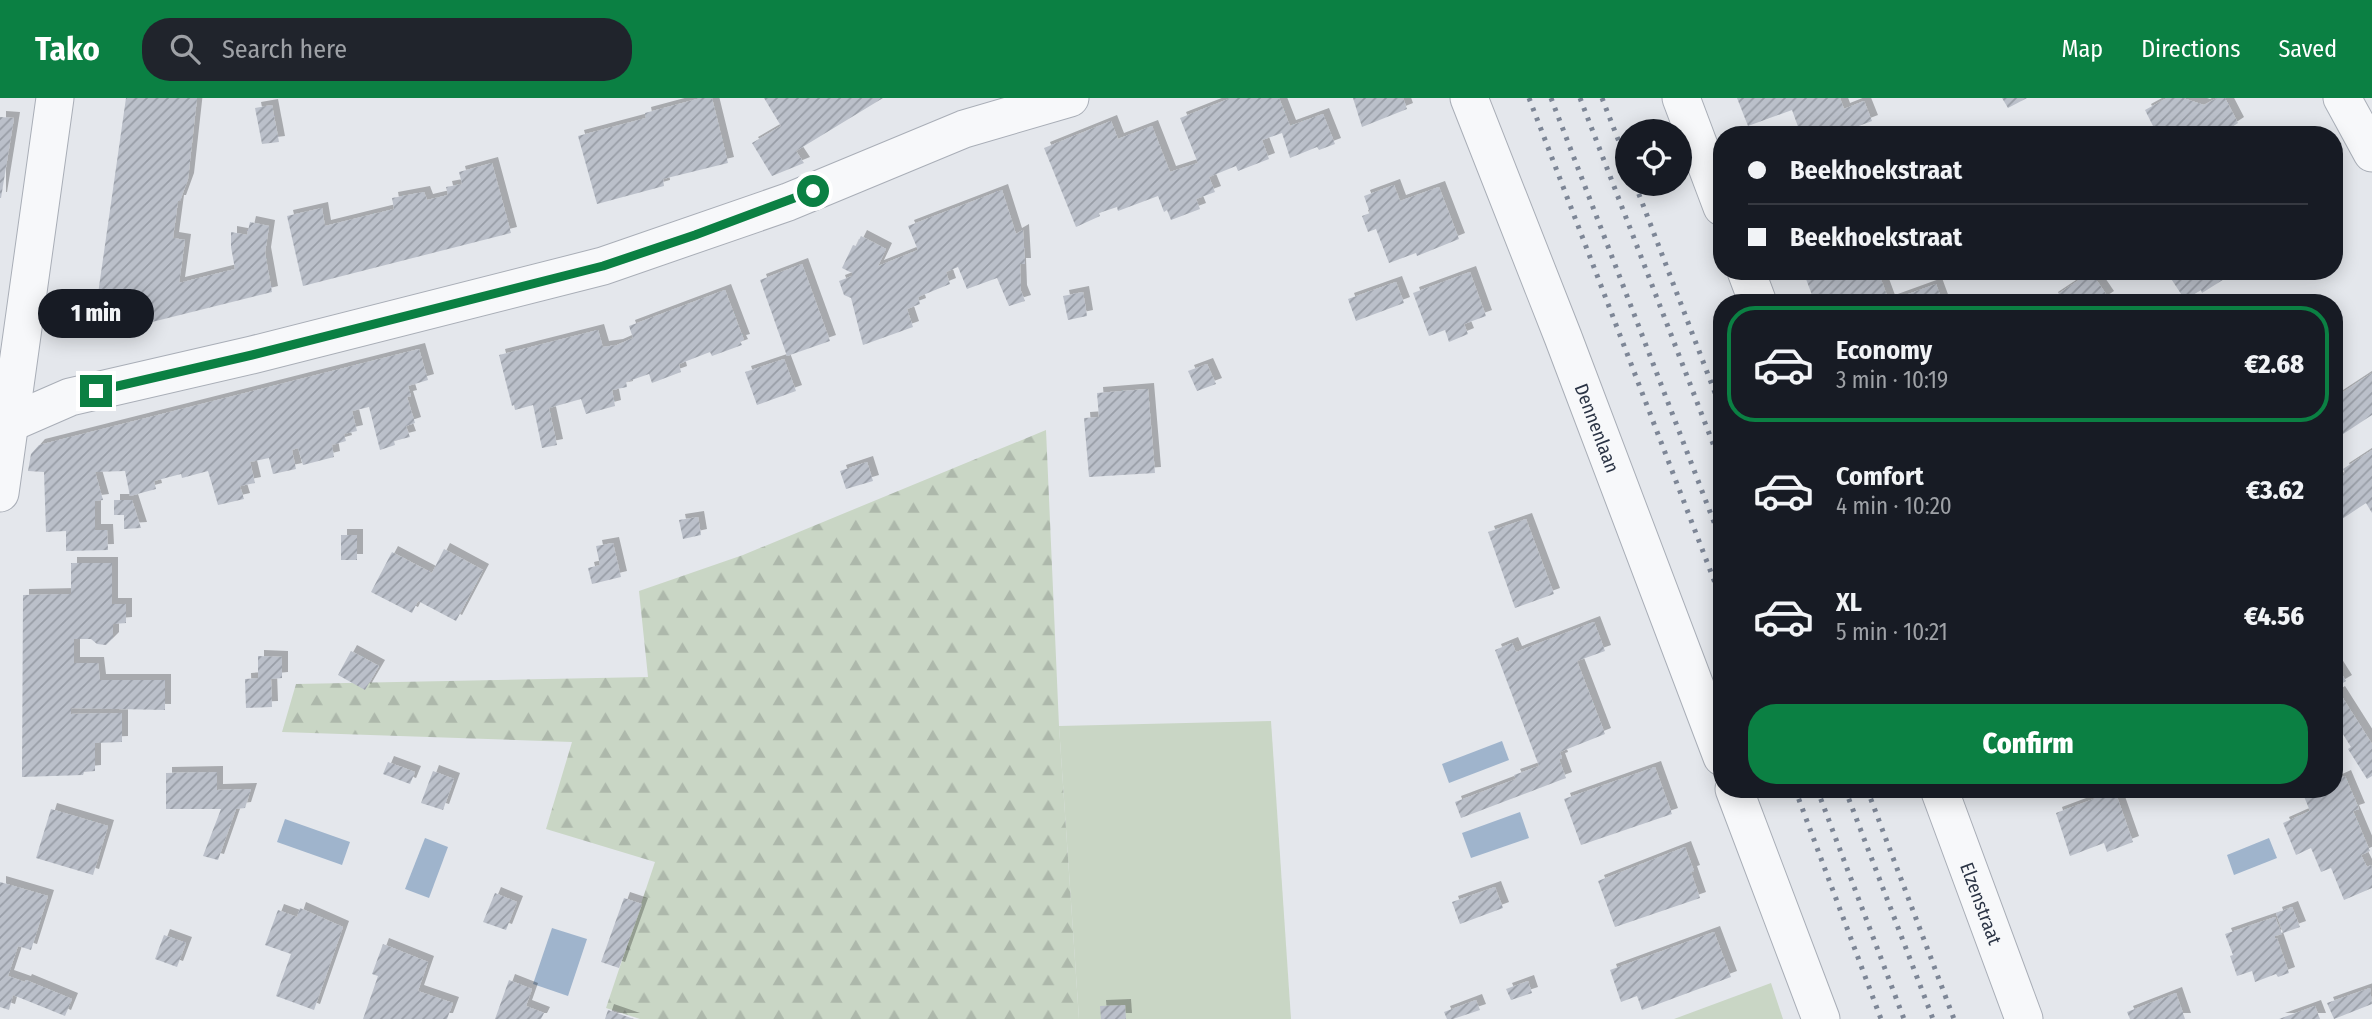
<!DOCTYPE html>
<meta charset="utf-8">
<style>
:root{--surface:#171b24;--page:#20242c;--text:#f1f3f6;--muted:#9ea1a6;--line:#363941;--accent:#0b8043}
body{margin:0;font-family:"Fira Sans Condensed",sans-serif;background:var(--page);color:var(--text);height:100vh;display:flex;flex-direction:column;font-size:26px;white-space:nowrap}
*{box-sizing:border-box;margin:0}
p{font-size:23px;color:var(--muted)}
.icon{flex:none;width:38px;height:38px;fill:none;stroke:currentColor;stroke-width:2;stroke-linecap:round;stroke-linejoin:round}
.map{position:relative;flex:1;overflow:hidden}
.details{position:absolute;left:1713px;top:196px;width:630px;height:504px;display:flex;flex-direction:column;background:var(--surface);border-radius:28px;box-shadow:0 4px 18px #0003}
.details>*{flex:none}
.top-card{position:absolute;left:1713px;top:28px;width:630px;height:154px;border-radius:28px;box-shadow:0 4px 18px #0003;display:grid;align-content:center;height:154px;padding:0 35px;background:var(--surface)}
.buttons{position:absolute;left:1615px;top:21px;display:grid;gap:14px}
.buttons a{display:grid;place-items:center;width:77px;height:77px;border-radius:50%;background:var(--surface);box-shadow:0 4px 18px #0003;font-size:35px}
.end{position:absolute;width:32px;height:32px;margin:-16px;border:9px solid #0b8043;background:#fff;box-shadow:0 0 0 4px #fff}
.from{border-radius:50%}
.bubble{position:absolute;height:49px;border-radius:24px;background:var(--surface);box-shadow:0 4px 18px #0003;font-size:23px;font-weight:800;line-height:49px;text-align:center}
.top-card b{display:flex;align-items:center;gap:24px;height:66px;font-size:26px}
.top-card b+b{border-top:2px solid var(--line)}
.top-card i{width:18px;height:18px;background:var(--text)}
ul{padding:12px 0 0;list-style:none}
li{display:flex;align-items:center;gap:21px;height:116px;margin:0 14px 10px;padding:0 21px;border:4px solid transparent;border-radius:28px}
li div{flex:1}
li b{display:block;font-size:26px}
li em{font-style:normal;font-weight:800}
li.on{border-color:var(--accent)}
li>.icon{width:63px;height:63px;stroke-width:1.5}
.button{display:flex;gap:14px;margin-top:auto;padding:14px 35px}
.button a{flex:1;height:80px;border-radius:28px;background:var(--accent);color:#fff;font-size:28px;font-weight:800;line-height:80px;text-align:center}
header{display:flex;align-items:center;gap:42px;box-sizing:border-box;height:98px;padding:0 35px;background:var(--accent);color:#fff}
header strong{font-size:33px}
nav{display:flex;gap:38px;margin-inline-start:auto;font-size:24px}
.search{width:490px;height:63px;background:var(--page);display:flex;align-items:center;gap:18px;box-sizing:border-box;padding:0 24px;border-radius:28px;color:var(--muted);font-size:26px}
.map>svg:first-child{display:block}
.green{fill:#c9d6c5}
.forest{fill:url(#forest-firs)}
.water{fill:#9fb4cc}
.building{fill:url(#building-hatch);filter:url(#shadow)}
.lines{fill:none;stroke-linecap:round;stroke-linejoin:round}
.minor-casing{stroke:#a9aeb7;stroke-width:39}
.minor{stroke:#f7f8fa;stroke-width:37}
.rail{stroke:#7d8696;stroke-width:5;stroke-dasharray:3.5 7;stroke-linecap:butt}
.route{stroke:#0b8043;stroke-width:9}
.labels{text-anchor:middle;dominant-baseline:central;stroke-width:5;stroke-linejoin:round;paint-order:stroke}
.street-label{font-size:19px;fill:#2b3445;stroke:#f4f6f9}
</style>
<header>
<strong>Tako</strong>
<div class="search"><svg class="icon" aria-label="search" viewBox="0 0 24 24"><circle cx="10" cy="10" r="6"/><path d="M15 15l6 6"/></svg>Search here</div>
<nav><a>Map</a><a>Directions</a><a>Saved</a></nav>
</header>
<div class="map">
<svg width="2372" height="921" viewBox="0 0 2372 921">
<defs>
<pattern id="forest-firs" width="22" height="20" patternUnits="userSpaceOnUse" patternTransform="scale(1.75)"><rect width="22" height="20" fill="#c9d6c5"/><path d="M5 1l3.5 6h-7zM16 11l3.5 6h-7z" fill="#adb8ab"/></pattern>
<pattern id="building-hatch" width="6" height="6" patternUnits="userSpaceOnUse" patternTransform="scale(1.75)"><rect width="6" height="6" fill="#bbc0ca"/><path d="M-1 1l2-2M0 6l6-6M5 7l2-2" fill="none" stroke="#989da6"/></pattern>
<filter id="shadow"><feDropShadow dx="6" dy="-6" stdDeviation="0" flood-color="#0004"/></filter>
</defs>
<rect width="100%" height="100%" fill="#e4e7ec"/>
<!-- green -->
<g class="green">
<path d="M1271,623l20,298h-212l-20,-293z"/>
<path d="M1771,885l12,36h-109z"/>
</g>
<!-- forest -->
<path class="forest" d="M1046,332l13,296 20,293h-439l-34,-11 49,-146 -109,-33 26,-87 -290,-10 14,-48 352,-7 -9,-86 104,-36z"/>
<!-- water -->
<g class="water">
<path d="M1502,643l7,19 -60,23 -7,-19z"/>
<path d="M1520,714l9,26 -58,20 -9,-25z"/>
<path d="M285,721l65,23 -8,23 -65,-23z"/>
<path d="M425,740l23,9 -19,51 -24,-9z"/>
<path d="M2269,740l8,20 -43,17 -7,-20z"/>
<path d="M552,830l35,11 -19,57 -35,-12z"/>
</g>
<!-- building -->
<g class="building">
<path d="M126,0h71l-9,81 -8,22h-2l-5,37 12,2 -6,43 56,-14 -4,-22v-15l16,3 3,-13 19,4 -4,27 7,39 -156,39 -20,-23z"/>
<path d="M701,0h11l16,65 -65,16 1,7 -67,18 -19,-68 68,-18 -1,-5z"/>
<path d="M764,0h119l-87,53 8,12 -32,13 -20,-33 29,-17z"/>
<path d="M1231,0h48l11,28 33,-12 12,30 -16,6 -2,-3 -27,11 -8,-25 -20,7 7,19 -31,12 -2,-5 -27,11 6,15 -19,7 4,10 -29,11 -4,-10 -3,2 -6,-16 -40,15 -1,-4 -18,6 1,3 -24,11 -32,-79 67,-27 7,18 34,-13 18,46 28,-9 -18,-45z"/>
<path d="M1353,0h50l4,11 -45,18z"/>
<path d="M1737,0h103l4,11 20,-8 8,20 -37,14h-34l-9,-25 -44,16z"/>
<path d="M2002,0h25l-19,10z"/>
<path d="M2167,0h16l21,7 13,-7h8l13,25 -18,12h-69l2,-9 -8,-16z"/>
<path d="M272,7l7,37 -17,2 -7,-36z"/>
<path d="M0,19l14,1 -13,80h-1z"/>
<path d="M492,65l19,70 -208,53 -16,-70 35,-8 3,18 69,-17 -2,-11 32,-6 3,8 21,-5 -2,-8 16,-3 -3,-12z"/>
<path d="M1394,87l6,16 39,-14 20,52 -42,17 -1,-3 -27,10 -13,-34 -8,3 -6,-16 8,-3 -6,-17z"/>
<path d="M1002,92l14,44 7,-4 2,34h-5l1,27 4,10 -16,5 -12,-28 -30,11 -9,-22 -12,5 4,12 -32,13 2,7 -13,5 6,18 -50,18 -12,-47 -7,-3 -5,-14 13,-5v-3l-10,-5 11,-23 3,1 5,-10 25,13 -8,17 40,-16 -10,-24z"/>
<path d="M802,166l28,77 -43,15 -27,-76z"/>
<path d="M1803,173h75l11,30 47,-17 7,19h-128z"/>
<path d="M2166,173h71l-35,22 -1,-3 -16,10z"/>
<path d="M1470,174l16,44 -22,8 4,10 -19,8 -4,-12 -16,6 -16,-43z"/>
<path d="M2091,174l17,25 -9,6h-44l-3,-5z"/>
<path d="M1396,184l8,21 -48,18 -8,-22z"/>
<path d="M725,192l19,50 -4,1 2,4 -30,11 -2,-4 -31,12 2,8 -29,11 -3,-9 -23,8 1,5 -15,3 3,16 -29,8 -5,-15 -32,9 8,37 -15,3 -9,-43 -18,5 -1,-5 -2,1 -13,-51 99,-25 5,17 14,-2 16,-7 -4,-12z"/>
<path d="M1083,194l4,24 -19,4 -5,-24z"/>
<path d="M419,251l9,31 -20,6 3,10 -4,1 8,26 -9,3 4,11 -16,4 1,4 -15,5 -11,-43 -17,4 5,20 -13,3 2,7 -14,4 2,12 -31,8 -5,-17 -6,2 4,19 -23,5 -4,-16 -19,4 5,21 -15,3 4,13 -26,6 -10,-34 -26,7 -1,-4 -27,7 2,8 -26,7 -5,-25 -30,1 8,28 -8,1v29h12l1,20 -42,1v-20l-20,1 -2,-60 -16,-1 3,-17 8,-9z"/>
<path d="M784,261l12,32 -39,14 -12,-33z"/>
<path d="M1207,266l9,20 -19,7 -9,-20z"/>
<path d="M2372,275v42l-38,25v-42z"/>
<path d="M1148,291l7,84 -66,4 -5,-59 15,-1 -2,-24z"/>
<path d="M2372,352v63l-6,-10 -24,16 -8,-13v-25l11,-8 -2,-4z"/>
<path d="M867,364l6,19 -27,8 -6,-18z"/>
<path d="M114,402h18l9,28 -17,1v-14h-10z"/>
<path d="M698,419l3,18 -18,4 -4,-19z"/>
<path d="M1526,421l28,75 -39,14 -27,-76z"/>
<rect x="341" y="437" width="16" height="25"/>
<path d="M613,445l8,34 -29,7 -4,-16 12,-3 -4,-19z"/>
<path d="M444,451l39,21 -27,51 -38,-20 -6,12 -41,-21 21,-40 40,21z"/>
<path d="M71,465h41v41h14v19l-13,1v14l-7,7 -9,-1 -6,-5h-17v24h24l2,17h65v30l-94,-2v6l51,-1v29l-27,1v28l-11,1 -1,3 -61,2 1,-182 48,-1z"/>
<path d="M1594,524l11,29 -28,10 28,73 -45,18 2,6 -3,1 7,19 -105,40 -6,-16 61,-23 -2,-4 25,-9 -44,-116 17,-7 4,9z"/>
<path d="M351,553l28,15 -14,24 -27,-15z"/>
<path d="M258,558l24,1v21l-11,1 1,28 -26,1 -1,-29 13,-1z"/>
<path d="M2334,564l12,19 -12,7z"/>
<path d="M2339,594l33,52v32l-5,3 -19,-30 3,-2 -17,-27v-25z"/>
<path d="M388,664l27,10 -5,12 -27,-10z"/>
<path d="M1655,669l17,47 -91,31 -17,-46z"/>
<path d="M433,673l21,8 -11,31 -22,-7z"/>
<path d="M217,674v18l34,-1 -6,19 -9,1 -18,51 -15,-4 18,-47h-55v-36z"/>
<path d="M2345,678l14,33 -6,2 17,40 -9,4 6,12 4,-2 1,3v20l-28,12 -13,-32 -10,4 -10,-24 -15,7 -13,-32 27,-12 -7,-17 12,-5h19v-8z"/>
<path d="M2115,693l18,51 -26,10 -3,-9 -34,13 -14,-43z"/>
<path d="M51,711l57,17 -15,49 -57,-17z"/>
<path d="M1685,749l9,24 -3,1 9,26 -85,29 -17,-46z"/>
<path d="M0,784l48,14 -17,54 -13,-4 -10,30 17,6 1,-2 46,19 -7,17 -52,-21 -4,15 -9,-3z"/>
<path d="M1495,789l8,21 -43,16 -8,-22z"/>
<path d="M495,795l22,9 -11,28 -23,-8z"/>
<path d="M624,800l18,6 -23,64 -18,-6z"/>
<path d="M2292,809l8,20 -17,6 -7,-20z"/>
<path d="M300,810l43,19 -29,83 -38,-14 15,-42 -26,-9 13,-35 19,7z"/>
<path d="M2275,819l7,17 -7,2v3l2,-1 12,35 -11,4 -2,-3 -21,8 -3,-11 -15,5 -7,-20 3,-1 -8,-21z"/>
<path d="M1714,834l17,45 -89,33 -5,-14 -16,6 -11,-32z"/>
<path d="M164,837l22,8 -9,24 -22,-8z"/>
<path d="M383,846l45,18 -10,29 35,12 -6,16h-84l15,-43 -6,-2z"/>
<path d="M509,882l23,9 -6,17 18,7 -3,6h-46z"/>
<path d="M1528,883l4,12 -21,7 -5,-11z"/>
<path d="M2370,890l2,16 -38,15 -7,-16z"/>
<path d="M2176,895l9,26h-55l-3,-7z"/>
<path d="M1476,902l4,10 -27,9h-6l-3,-7z"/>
<path d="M1125,907l1,14h-25l-1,-13z"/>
<path d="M2315,908l5,13h-41z"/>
<path d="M608,912l26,9h-29z"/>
</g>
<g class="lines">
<!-- minor casing -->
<g class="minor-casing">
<g id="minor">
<path id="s1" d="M1469,0l94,239 159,420"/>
<path d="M1681,0l41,109"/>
<path d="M2342,0l30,55"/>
<path d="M1746,173l12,32"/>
<path d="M0,326h8l62,-27 182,-42 351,-89 185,-64 176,-73 106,-31"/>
<path d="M0,395l55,-395"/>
<path d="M1734,691l87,230"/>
<path id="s2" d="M1939,691l85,230"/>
</g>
</g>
<!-- minor -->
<use href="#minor" class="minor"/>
<!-- rail -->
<g class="rail">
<path d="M1529,0l193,503"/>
<path d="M1551,0l171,445"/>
<path d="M1580,0l142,369"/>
<path d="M1602,0l26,67"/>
<path d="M1635,86l87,227"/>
<path d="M1795,691l86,230"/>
<path d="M1817,691l87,230"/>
<path d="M1845,691l88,230"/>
<path d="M1867,691l87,230"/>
</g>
</g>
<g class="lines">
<!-- route -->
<path class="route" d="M96,293l156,-36 351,-89 92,-31 118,-44"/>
</g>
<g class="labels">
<!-- street labels -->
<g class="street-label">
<text stroke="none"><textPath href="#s1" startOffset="354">Dennenlaan</textPath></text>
<text stroke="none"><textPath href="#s2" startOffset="122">Elzenstraat</textPath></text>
</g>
</g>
</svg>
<div class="buttons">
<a><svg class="icon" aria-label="locate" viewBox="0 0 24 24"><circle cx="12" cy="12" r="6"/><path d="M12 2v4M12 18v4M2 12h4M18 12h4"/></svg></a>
</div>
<i class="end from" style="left:813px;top:93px"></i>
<i class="end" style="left:96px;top:293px"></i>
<div class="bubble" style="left:38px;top:191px;width:116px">1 min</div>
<div class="top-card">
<b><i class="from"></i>Beekhoekstraat</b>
<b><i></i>Beekhoekstraat</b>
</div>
<section class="details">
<ul>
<li class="on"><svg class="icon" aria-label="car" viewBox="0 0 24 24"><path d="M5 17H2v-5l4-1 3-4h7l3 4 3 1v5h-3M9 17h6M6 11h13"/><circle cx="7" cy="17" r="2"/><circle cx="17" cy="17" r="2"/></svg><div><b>Economy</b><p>3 min · 10:19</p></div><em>€2.68</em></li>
<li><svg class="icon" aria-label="car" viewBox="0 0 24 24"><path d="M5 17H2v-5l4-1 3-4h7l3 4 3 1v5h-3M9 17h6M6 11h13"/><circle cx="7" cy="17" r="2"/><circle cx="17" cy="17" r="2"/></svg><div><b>Comfort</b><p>4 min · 10:20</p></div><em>€3.62</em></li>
<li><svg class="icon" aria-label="car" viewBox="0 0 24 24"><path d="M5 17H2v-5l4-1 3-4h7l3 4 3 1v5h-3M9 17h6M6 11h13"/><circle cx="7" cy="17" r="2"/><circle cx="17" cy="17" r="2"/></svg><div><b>XL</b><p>5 min · 10:21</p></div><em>€4.56</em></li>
</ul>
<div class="button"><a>Confirm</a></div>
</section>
</div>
